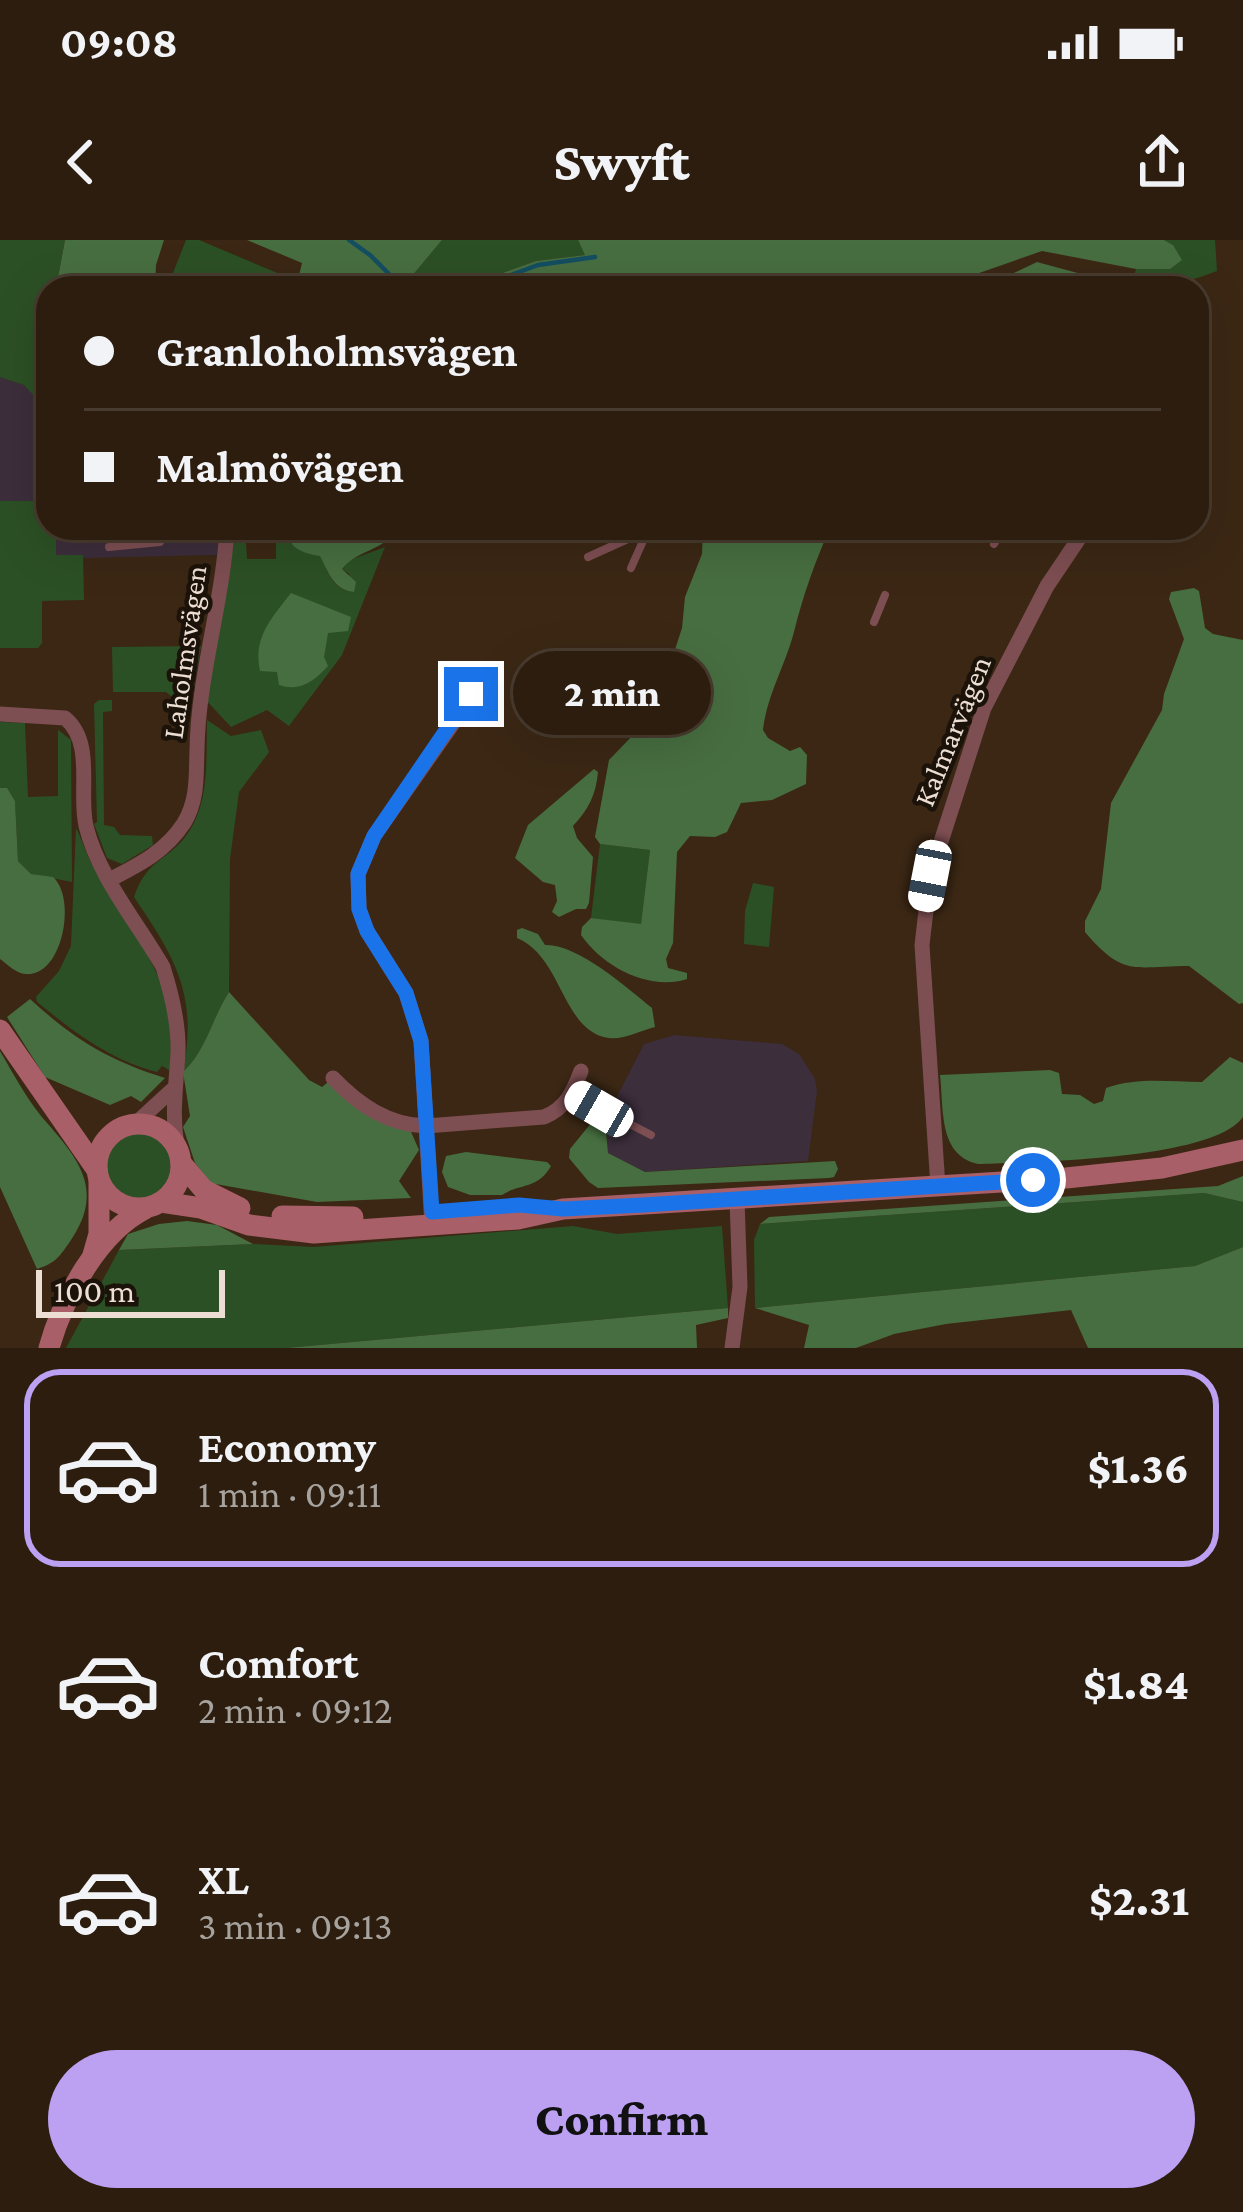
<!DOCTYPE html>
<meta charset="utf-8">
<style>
:root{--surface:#2c1d0f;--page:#342618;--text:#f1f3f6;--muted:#a6a29e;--line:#483b2f;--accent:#bca0f2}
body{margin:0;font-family:"Crimson Pro",serif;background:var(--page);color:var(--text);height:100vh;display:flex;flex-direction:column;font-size:45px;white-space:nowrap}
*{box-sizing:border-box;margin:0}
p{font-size:39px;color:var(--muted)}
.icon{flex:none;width:66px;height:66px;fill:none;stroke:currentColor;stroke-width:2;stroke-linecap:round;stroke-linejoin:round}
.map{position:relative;height:1108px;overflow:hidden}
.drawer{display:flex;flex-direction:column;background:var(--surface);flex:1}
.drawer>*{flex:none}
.guide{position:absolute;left:36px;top:36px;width:1173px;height:264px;border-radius:36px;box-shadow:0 12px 48px #0002,0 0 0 3px var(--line);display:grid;align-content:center;height:264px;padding:0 48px;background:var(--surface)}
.scale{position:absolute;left:36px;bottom:30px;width:189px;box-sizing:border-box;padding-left:12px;border:6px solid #ecded2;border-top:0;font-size:33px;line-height:42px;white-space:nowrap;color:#ecded2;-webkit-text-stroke:9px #1b120a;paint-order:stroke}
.end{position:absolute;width:54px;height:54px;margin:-27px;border:15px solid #1a73e8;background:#fff;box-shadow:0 0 0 6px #fff}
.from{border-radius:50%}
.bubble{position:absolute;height:84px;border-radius:42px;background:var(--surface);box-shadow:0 12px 48px #0002,0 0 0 3px var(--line);font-size:39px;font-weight:800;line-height:84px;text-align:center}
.car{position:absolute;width:36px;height:72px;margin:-36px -18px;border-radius:15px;box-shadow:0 0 9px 3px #0007;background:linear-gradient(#fff 24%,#345 0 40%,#fff 0 76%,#345 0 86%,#fff 0)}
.guide b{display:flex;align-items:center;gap:42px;height:114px;font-size:45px}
.guide b+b{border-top:3px solid var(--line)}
.guide i{width:30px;height:30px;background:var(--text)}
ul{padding:21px 0 0;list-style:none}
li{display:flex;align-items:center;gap:36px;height:198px;margin:0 24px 18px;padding:0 24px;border:6px solid transparent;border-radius:36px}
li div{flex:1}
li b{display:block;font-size:45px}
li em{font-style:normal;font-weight:800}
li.selected{border-color:var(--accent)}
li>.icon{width:108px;height:108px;stroke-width:1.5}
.primary-button{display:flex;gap:24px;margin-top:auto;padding:24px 48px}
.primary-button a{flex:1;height:138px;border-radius:72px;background:var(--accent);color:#111;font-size:48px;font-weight:800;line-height:138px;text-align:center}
.status{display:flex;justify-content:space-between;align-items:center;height:84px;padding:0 60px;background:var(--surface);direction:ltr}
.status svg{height:33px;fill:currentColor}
header{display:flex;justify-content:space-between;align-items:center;height:156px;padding:0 48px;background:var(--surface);font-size:54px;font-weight:800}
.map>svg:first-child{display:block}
.education{fill:#3c2e3b}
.green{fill:#2c5025}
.forest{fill:#476e40}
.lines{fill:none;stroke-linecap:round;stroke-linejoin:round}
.stream{stroke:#144e61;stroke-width:4.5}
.lane{stroke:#7d4e52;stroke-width:8}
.street{stroke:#7d4e52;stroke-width:15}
.secondary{stroke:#a95f67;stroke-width:21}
.route{stroke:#1a73e8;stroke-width:15}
.labels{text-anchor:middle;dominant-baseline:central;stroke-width:9;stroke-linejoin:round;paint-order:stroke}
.street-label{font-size:30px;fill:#ecded2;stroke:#1b120a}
</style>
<div class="status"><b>09:08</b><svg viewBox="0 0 49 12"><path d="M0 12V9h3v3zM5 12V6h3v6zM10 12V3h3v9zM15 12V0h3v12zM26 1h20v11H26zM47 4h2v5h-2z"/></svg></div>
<header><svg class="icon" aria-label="back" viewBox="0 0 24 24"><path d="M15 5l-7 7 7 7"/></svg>Swyft<svg class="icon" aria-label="share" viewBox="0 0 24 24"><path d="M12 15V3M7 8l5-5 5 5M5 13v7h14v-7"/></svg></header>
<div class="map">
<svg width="1243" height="1108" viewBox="0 0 1243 1108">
<rect width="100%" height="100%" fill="#3b2714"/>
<!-- education -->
<g class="education">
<path d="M0,137l24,8 11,12h13v131h172l-3,27 -217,5z"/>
<path d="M675,795l107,9 17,10 16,25 2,12 -9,70 -163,11 -37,-19 -3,-33 39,-76z"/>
</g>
<!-- green -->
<g class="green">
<path d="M0,0h65l-9,48h-8v109h-13l-11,-12 -24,-8z"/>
<path d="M186,0h13l95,40 -4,8h-123z"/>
<path d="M442,0h136l8,15 -50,6 -76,27h-58z"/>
<path d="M1164,0h51l2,31c-30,11 -53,19 -84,10l3,-12h34l3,-24z"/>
<path d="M0,261h48v27h8v27h27l1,45 -42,1v42l-4,5h-38z"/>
<path d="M230,288h15l2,31h29v-31h11v12l34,16c7,15 11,34 33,36l-5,-18 -7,-5 5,-8 38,-14 -43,108 -53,71 -22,-16 -36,17 -27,-29z"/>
<path d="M201,406l-10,54h-15l-10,-8h-53l-1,-45z"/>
<path d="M99,460h13v11l-9,1 1,113 10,2 6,8 32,1 1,9 -31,19 -15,-6 -13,-34 3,-2 -3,-118z"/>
<path d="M207,480l24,16 30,-6 8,22 -30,40 -9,67 -1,133c-18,28 -22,57 -46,80 15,-77 -7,-113 -49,-175 13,-39 35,-36 54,-64 22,-32 18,-76 19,-113z"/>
<path d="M0,482l25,1 3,74 30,-1v-66l13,10 1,142 -41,-8 -13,-13 -3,-60 -8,-12 -7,-1z"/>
<path d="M76,588c6,11 11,29 19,42 32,56 97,130 74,200l-7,-4 -5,6c-47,-12 -83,-40 -120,-70l-1,-5 23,-26 12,-25z"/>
<path d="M600,604l50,6 -9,75 -50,-7z"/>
<path d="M753,643l21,4 -5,60 -25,-3 1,-33z"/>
<circle cx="138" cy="926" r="36"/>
<path d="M1204,953l39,9v45l-48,19 -440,42 -1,-68 6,-16z"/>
<path d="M573,986l44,8 105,-8 6,82 -442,40h-220l53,-98 134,-6 61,3z"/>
</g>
<!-- forest -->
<g class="forest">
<path d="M65,0h99l-8,25 -1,23h-99z"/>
<path d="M247,0h195l-40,48h-106l6,-25z"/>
<path d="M578,0h586l9,5 9,15 -12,9h-34l-94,-18 -106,37h-476l76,-27 49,-6z"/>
<path d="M1037,22l96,26h-151z"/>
<path d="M287,288h115c-22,24 -45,22 -60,41l14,13 -2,10c-21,-2 -26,-21 -34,-36 -18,-3 -33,-8 -33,-28z"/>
<path d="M703,288h127c-15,34 -27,67 -36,104 -9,34 -27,63 -31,98l5,8 22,13 10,-4 7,8 -1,29 -34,16 -31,3 -14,29 -12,5 -25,-1 -13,16 -4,91 -7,16 2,9 19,5v6c-38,12 -84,-12 -106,-44l1,-8 9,-9 50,6 9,-74 -50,-6 -5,-7 14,-77 26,-27 36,-71 11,-34 3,-31 17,-43z"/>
<path d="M1194,348l5,3 6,37 8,6 30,6v363l-4,1 -50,-38c-55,0 -65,12 -104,-34v-11l16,-32 10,-86 51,-93 2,-16 20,-55 -15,-40 2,-7z"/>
<path d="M291,353l60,24 -3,14 -20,2 -4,24 4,9c-14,15 -27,26 -49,19l-2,-13 -17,-1c-7,-34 11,-52 31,-78z"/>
<path d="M594,529l4,3c-2,23 -10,38 -25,54l4,12 16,19 -4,46 -3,6h-10l-17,8 -7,-5 5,-11 -2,-16 -12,-3 -28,-24 13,-33z"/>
<path d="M0,548h7l8,13 3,60 13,13 22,3c24,21 10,101 -28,97 -8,0 -18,-10 -25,-15z"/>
<path d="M522,688l16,6 7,11c33,-1 81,42 107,63l3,19c-13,3 -32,13 -46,11 -47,-6 -46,-81 -92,-100v-8z"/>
<path d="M229,752l80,88 13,7 11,-9 75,47 11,25 -20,31 12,17 -94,4 -107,-19 -15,-20 -12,-36 7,-11 -7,-44c24,-23 28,-52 46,-80z"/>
<path d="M30,759c45,41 78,61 135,79l-24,24 -10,-6 -21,9 -65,-28 -38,-60z"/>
<path d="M0,811c13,22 25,45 41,65 34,39 66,72 30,124 -11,16 -15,23 -34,29l-37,-82z"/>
<path d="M1230,817l13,6v54c-30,43 -212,45 -265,47 -40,-9 -34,-55 -38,-89l110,-5 9,3 3,21 18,1 14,9 9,-3 3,-13c33,-11 61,-6 96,-6z"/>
<path d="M596,877l9,3 3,33 37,19 190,-11 3,8 -4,8 -5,1 -231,10 -9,-6 -20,-24 1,-9z"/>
<path d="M466,912l81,10 4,4c-14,24 -31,17 -49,29h-32l-22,-8 -6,-15 4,-16z"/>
<path d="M1243,936v26l-39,-9 -444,31 9,-7 449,-31z"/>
<path d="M187,981l30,4 36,19 -134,6 9,-16 31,-10z"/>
<path d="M1243,1007v101h-155l-17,-38 -125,14 -52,10 -38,14h-52l5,-23 -54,-17 440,-42z"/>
<path d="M728,1068v10l-32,7 1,23h-411z"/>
</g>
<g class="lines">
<!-- stream -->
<g class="stream">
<path d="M349,0l21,15 33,33"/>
<path d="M476,48l62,-23 57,-8"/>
</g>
<!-- lane -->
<g class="lane">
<path d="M994,304l10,-16"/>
<path d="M109,307l51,-5"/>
<path d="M588,317l64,-29"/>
<path d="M631,328l16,-36"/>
<path d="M874,382l11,-27"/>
<path d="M574,855l77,40"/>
</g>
<!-- street -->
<g class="street">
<path d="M0,474l65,4c30,25 13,74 21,108 12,50 51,96 77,141 9,28 16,57 15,86 -2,35 -7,63 0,97"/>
<path d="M111,639c29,-15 55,-28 73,-56 14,-23 12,-47 13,-73 1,-75 26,-147 30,-222"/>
<path d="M333,838c26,27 55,47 93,48l118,-9c22,-9 29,-25 37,-46"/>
<path d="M135,884l37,-34"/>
<path d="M938,947l-16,-242 8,-69 54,-168 63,-122 39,-58"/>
<path d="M432,986l-11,-185 -15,-48 -39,-62 -8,-22 -1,-35 16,-38 103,-147"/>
<path d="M732,1108l8,-61 -3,-88"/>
</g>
<!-- secondary -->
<g class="secondary">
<path d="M0,790l97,140"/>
<circle cx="139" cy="926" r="42"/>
<path d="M181,923l23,27 36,18"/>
<path d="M161,962l40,6 48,17 65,8 204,-14 45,-10 503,-31 96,-10 81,-18"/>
<path d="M282,976l71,1"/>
<path d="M93,1015l6,-21v-53"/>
<path d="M49,1108c14,-50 49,-115 96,-139"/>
</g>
</g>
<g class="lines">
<!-- route -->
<path class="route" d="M471,454l-97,142 -16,38 1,35 8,22 39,62 15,48 11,171 87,-7 44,4 80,-4 390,-25"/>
</g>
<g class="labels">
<!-- street labels -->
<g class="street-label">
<text transform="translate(184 412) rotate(-82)">Laholmsvägen</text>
<text transform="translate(952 491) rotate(-68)">Kalmarvägen</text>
</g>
</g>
</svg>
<div class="scale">100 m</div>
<i class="end from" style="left:1033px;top:940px"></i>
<i class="end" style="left:471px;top:454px"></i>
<div class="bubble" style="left:513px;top:411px;width:198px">2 min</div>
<i class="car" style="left:930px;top:636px;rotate:191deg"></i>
<i class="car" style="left:599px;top:869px;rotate:300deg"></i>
<div class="guide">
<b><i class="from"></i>Granloholmsvägen</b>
<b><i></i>Malmövägen</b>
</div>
</div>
<section class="drawer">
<ul>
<li class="selected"><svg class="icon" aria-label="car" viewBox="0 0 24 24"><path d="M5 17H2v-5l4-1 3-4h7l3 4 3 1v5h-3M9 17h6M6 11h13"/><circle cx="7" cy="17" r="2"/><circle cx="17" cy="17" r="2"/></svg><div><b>Economy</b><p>1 min · 09:11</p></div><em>$1.36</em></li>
<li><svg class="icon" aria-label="car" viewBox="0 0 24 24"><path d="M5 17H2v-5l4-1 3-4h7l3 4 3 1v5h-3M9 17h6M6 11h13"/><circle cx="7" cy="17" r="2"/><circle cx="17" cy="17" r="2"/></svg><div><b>Comfort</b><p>2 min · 09:12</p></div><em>$1.84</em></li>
<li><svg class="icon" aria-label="car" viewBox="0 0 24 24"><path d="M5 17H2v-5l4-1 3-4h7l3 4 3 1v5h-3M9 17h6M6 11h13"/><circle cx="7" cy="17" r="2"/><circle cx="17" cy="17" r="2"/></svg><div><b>XL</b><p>3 min · 09:13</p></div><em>$2.31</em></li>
</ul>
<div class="primary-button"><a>Confirm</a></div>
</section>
